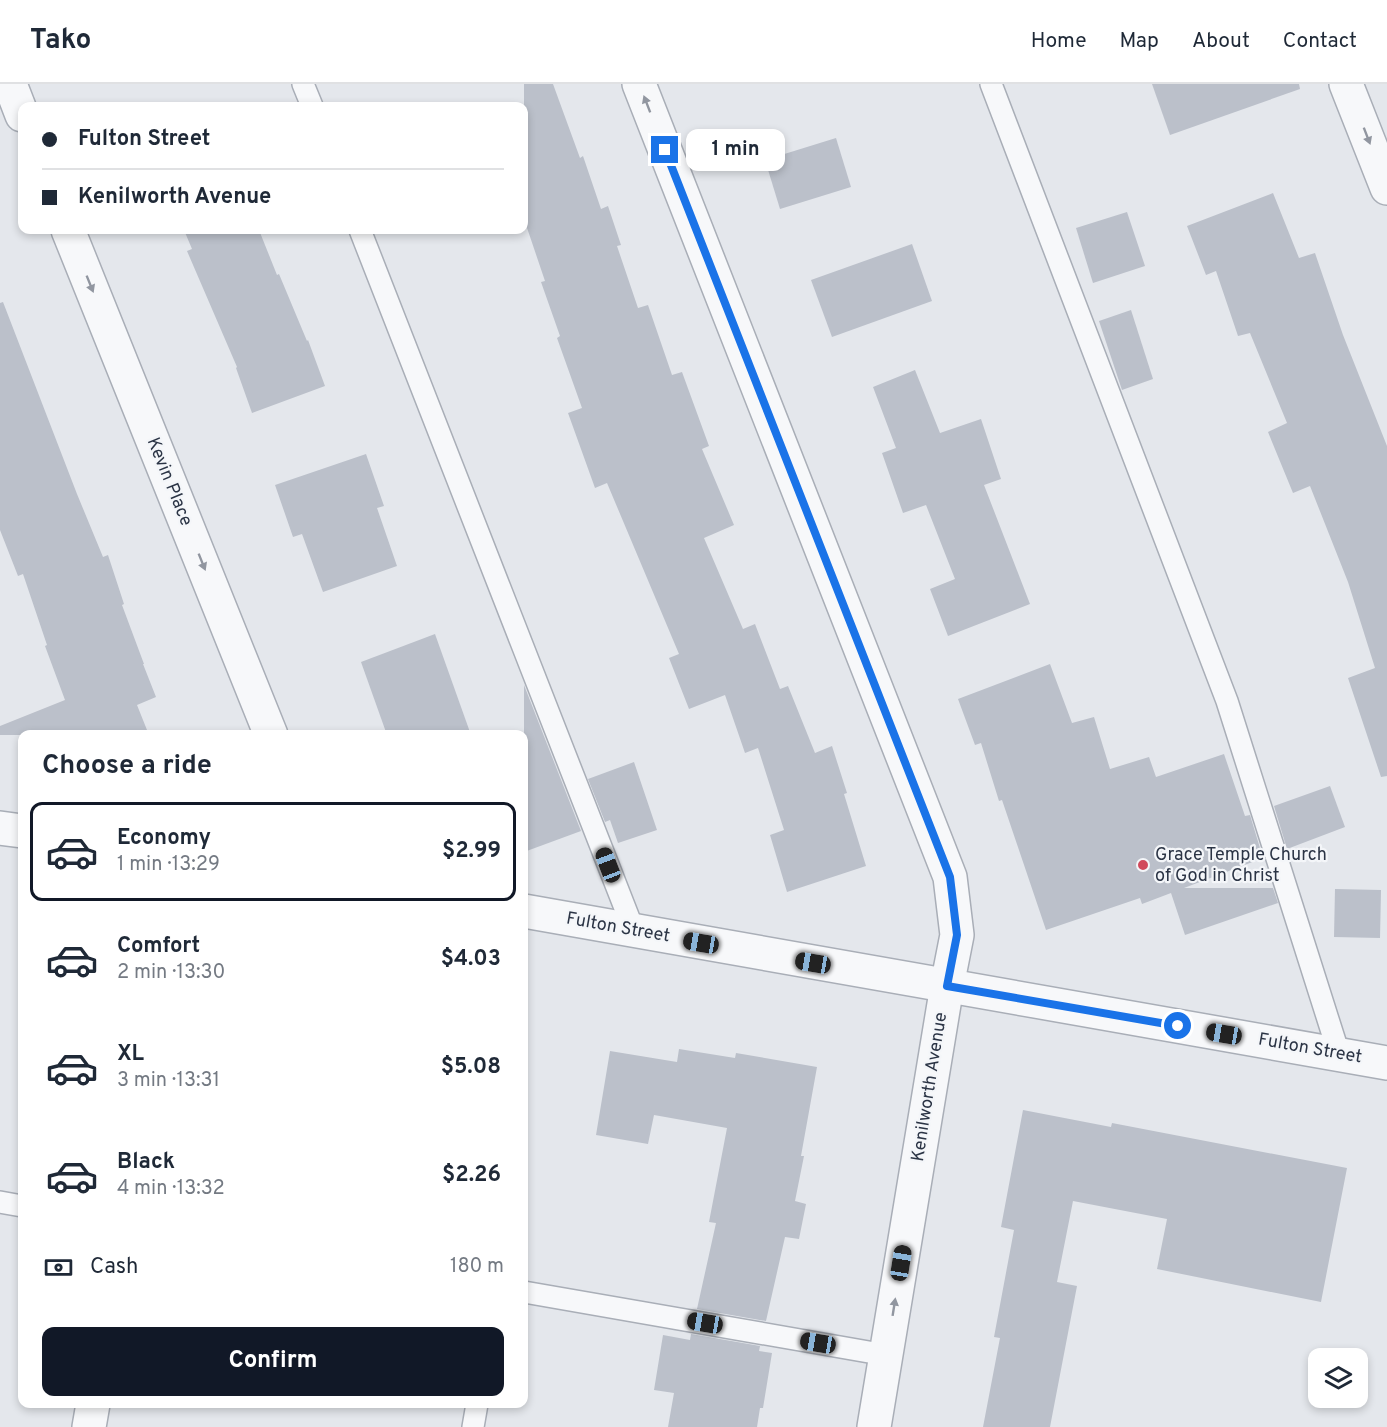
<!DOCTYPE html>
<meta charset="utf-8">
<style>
:root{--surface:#fff;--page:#f2f2f3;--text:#1f2937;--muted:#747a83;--line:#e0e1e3;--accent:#111827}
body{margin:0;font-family:Overpass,sans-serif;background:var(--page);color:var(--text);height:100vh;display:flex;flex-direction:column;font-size:22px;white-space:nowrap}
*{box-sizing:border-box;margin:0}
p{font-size:20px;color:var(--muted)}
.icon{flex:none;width:33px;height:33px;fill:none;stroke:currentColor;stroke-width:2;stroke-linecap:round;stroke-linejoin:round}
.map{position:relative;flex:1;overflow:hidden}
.panel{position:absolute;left:18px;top:646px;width:510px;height:678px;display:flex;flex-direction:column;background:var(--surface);border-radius:12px;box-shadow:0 3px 9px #0003}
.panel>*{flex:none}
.top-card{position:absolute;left:18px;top:18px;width:510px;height:132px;border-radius:12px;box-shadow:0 3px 9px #0003;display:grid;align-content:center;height:132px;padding:0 24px;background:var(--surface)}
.tools{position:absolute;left:1308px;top:1264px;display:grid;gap:12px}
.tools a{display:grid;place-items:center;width:60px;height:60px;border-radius:12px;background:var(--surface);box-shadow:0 3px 9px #0003;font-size:30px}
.end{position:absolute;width:27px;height:27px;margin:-14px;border:8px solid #1a73e8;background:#fff;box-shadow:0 0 0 3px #fff}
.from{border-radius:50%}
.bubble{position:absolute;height:42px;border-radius:12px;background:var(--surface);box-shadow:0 3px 9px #0003;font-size:20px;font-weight:700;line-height:42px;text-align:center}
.car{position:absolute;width:18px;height:36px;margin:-18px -9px;border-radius:8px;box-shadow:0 0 4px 2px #0007;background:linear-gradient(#222 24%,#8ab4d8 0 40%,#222 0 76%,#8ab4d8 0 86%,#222 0)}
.top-card b{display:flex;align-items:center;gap:21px;height:57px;font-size:22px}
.top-card b+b{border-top:2px solid var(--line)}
.top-card i{width:15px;height:15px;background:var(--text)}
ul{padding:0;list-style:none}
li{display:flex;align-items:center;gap:18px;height:99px;margin:0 12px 9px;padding:0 12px;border:3px solid transparent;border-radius:12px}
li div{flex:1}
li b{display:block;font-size:22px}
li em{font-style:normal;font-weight:700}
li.active{border-color:var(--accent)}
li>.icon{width:54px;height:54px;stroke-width:1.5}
h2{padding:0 24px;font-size:27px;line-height:72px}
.pay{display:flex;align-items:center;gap:15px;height:66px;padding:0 24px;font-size:22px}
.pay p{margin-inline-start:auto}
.cta{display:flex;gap:12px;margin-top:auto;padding:12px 24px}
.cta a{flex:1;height:69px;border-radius:12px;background:var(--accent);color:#fff;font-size:24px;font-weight:700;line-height:69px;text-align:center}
header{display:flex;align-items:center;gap:36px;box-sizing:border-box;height:84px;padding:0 30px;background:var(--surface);border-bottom:2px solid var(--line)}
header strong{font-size:28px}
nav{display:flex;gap:33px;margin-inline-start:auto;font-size:21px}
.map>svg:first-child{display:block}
.building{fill:#bbc0ca}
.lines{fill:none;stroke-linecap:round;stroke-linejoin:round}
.service-casing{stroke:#a9aeb7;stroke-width:24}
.minor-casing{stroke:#a9aeb7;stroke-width:36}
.service{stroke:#f7f8fa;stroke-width:21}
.minor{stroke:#f7f8fa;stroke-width:33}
.oneway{fill:#9196a0}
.route{stroke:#1a73e8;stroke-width:8}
.poi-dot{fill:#d1495b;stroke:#f4f6f9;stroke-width:2}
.labels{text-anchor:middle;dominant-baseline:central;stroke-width:4.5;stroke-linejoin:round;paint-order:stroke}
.street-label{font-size:18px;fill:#2b3445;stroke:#f4f6f9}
.poi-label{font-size:18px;fill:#2b3445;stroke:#f4f6f9;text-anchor:start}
</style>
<header>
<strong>Tako</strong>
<nav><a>Home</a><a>Map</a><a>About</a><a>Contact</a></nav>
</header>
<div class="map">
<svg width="1387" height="1343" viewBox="0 0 1387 1343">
<rect width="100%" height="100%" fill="#e4e7ec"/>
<!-- building -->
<g class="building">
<path d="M524,0h29l27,74 3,-2 18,53 7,-3 13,39 -4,1 21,62 10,-3 24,70 10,-3 27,74 -7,3 32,76 -30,13 39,91 12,-5 25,65 8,-3 27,67 17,-7 15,47 -3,1 22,72 -79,26 -17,-57 14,-5 -26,-82 -13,5 -20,-58 -36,14 -20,-51 10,-4 -72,-171 -12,5 -27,-75 14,-5 -25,-70 3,-2 -19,-54 4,-1 -21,-62z"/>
<path d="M1152,0h147l1,5 -130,46z"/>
<path d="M836,54l15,49 -71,22 -15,-49z"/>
<path d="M1273,109l26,65 16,-5 28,82 44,111v330l-6,1 -33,-99 27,-10 -27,-86 -38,-96 -17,7 -25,-61 19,-9 -37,-90 -12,3 -22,-65 -10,4 -19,-49z"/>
<path d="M1127,128l18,54 -52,17 -17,-55z"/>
<path d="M184,146h75l18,45 2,-1 28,67 1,-1 17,46 -73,27 -16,-45 1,-1 -50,-116 5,-2z"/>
<path d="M912,160l20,57 -100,36 -21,-57z"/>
<path d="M3,218l74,192 26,63 5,-2 16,49 -2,1 22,59h-1l13,33 -19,8 12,30h-149v-9l65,-26 -20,-54 2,-1 -24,-71 -5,2 -18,-46v-227z"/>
<path d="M1131,226l22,69 -31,11 -23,-69z"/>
<path d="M915,286l25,63 41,-14 20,60 -17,6 46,119 -82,32 -18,-47 25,-10 -29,-74 -23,8 -21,-60 14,-5 -23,-61z"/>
<path d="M366,370l18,52 -7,2 20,58 -74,26 -21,-58 -9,3 -18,-52z"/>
<path d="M435,550l36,101h-84l-26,-73z"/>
<path d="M1050,580l22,59 22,-6 16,52 39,-12 7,20 68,-23 21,62 5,-1 13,43 -79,30h89l5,15 -93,32 -14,-42 -29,11 -2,-6 -94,32 -44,-130 -3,1 -18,-58 -6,2 -17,-46z"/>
<path d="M524,601l57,146 -57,21z"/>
<path d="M634,678l23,68 -39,13 -8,-23 -5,2 -17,-43z"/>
<path d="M1330,702l15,41 -58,22 -13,-43z"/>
<path d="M1335,805l46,1 -1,48 -46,-1z"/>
<path d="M679,965l56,9 1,-5 81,14 -16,89h3l-9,45 11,3 -7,35 -14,-2 -19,84 -69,-12 19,-86 -7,-1 18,-94 -73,-13 -6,29 -52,-9 14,-84 67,11z"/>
<path d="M1023,1026l88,17 1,-4 235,45 -26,134 -164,-33 10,-50 -94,-18 -16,81 20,4 -27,141h-67l17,-89 -6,-1 20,-107 -13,-3z"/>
<path d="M691,1250l69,12 -1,5 13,2 -9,55h-3l-3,19h-89l6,-34 -20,-3 9,-55 27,5z"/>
</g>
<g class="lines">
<!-- service casing -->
<g class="service-casing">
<g id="service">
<path d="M303,0l9,22"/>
<path d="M991,0l236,617 112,353"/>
<path d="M360,146l274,701"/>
<path d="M0,1118l22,4"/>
<path d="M524,1208l362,63"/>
<path d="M473,1343l4,-23"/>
</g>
</g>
<!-- minor casing -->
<g class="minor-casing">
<g id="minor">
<path d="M10,0l12,31"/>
<path d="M639,0l311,793 7,58 -10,51 -73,441"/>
<path d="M1346,0l41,104"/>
<path d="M68,146l203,505"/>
<path d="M0,744l22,3"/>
<path d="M524,827l863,152"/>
<path d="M89,1343l4,-23"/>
</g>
</g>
<!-- service -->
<use href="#service" class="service"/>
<!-- minor -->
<use href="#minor" class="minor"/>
</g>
<!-- one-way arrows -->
<defs><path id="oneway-solid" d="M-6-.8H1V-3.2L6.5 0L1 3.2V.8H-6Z" transform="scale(1.5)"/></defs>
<g class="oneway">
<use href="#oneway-solid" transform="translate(647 20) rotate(-111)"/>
<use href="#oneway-solid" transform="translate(1367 52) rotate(69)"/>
<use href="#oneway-solid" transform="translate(90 200) rotate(68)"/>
<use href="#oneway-solid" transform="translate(202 478) rotate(68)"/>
<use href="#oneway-solid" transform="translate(894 1223) rotate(-81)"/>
</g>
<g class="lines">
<!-- route -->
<path class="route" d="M665,66l285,727 7,58 -10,51 231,40"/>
</g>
<!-- markers -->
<circle class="poi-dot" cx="1143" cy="781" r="6"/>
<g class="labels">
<!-- street labels -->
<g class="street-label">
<text transform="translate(169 398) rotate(68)">Kevin Place</text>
<text transform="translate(618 844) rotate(10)">Fulton Street</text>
<text transform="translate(1310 965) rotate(10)">Fulton Street</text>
<text transform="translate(930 1003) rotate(-81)">Kenilworth Avenue</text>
</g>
<!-- poi labels -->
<g class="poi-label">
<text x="1155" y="771">Grace Temple Church<tspan x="1155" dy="21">of God in Christ</tspan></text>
</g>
</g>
</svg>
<div class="tools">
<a><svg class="icon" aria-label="layers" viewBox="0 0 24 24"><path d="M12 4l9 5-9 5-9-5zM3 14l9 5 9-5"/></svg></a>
</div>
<i class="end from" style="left:1178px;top:942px"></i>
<i class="end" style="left:665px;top:66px"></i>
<div class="bubble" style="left:686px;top:45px;width:99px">1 min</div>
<i class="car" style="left:608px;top:781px;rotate:339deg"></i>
<i class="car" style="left:701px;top:859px;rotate:280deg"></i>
<i class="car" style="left:813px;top:879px;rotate:280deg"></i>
<i class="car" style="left:1224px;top:950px;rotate:280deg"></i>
<i class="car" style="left:901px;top:1179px;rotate:9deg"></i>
<i class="car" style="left:705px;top:1239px;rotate:280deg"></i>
<i class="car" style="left:818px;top:1259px;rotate:280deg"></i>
<div class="top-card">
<b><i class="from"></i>Fulton Street</b>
<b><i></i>Kenilworth Avenue</b>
</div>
<section class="panel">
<h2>Choose a ride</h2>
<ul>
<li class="active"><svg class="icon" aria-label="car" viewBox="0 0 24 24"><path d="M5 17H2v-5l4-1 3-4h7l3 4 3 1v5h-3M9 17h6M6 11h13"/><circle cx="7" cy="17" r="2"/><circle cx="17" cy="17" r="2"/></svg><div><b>Economy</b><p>1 min · 13:29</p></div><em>$2.99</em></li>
<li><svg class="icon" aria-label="car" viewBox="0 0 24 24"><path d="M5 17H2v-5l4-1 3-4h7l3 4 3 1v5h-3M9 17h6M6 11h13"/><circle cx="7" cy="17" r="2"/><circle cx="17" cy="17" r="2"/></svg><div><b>Comfort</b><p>2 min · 13:30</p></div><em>$4.03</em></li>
<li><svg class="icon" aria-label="car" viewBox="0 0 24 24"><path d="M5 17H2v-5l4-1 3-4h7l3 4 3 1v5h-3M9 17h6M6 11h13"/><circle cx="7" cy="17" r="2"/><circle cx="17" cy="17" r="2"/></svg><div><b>XL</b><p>3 min · 13:31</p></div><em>$5.08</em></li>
<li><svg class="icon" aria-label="car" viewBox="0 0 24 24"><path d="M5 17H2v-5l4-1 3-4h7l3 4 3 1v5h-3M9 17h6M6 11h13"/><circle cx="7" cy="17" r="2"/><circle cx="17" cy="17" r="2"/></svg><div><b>Black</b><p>4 min · 13:32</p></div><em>$2.26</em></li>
</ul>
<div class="pay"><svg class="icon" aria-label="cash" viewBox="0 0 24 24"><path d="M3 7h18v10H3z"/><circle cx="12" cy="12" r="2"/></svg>Cash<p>180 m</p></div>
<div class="cta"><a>Confirm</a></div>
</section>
</div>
